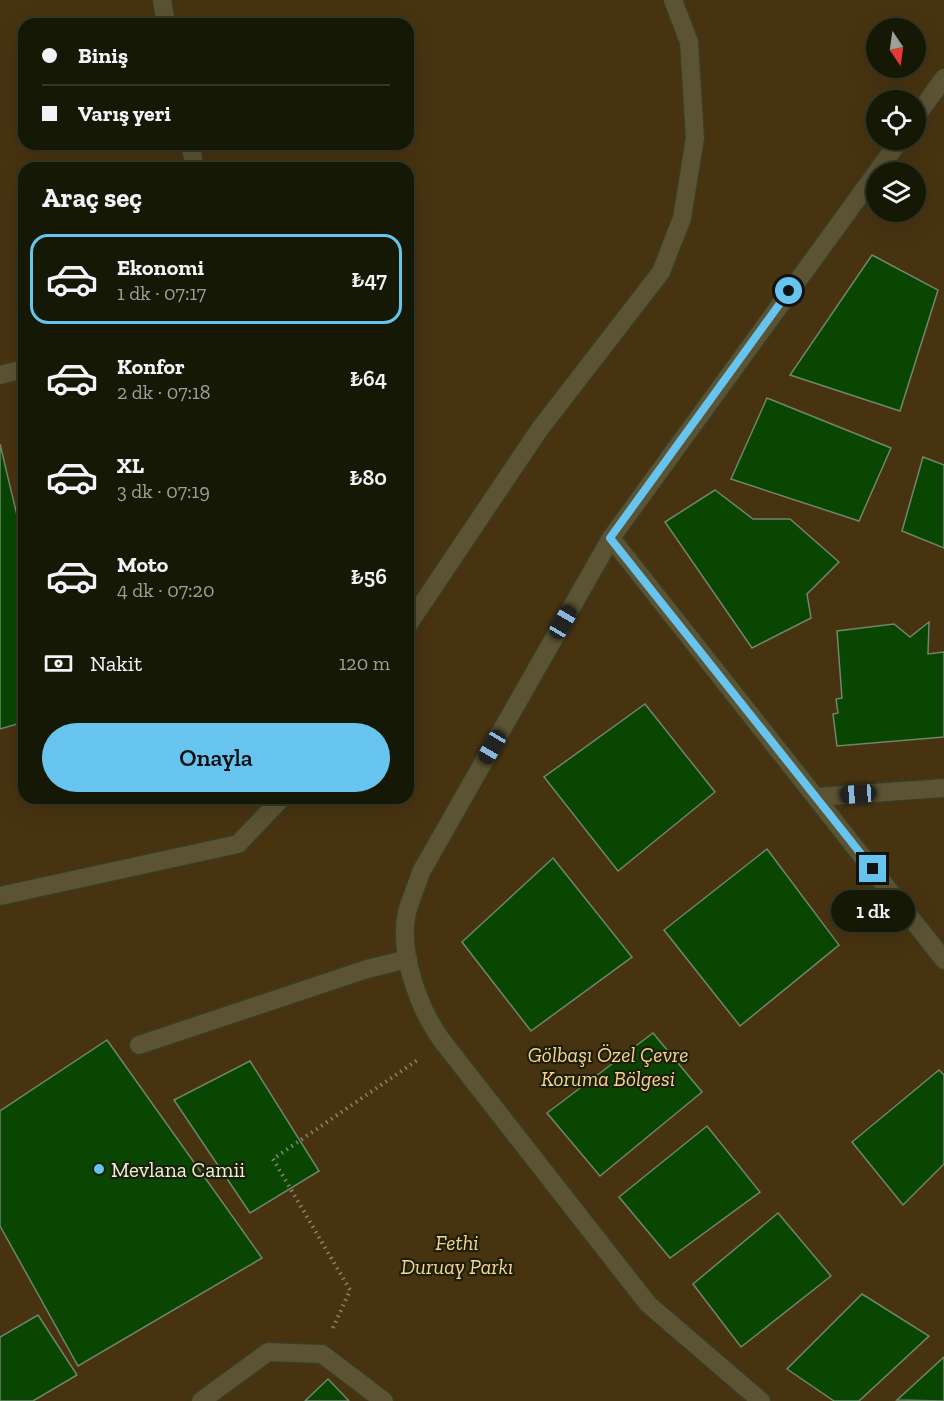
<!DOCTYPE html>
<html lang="tr">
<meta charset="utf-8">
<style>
:root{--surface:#141804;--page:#212513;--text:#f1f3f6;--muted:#9da09a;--line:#333726;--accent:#66c4ef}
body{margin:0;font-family:"Zilla Slab",serif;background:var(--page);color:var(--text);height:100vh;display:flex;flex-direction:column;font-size:22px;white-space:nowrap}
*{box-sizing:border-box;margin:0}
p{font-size:20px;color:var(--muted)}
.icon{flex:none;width:33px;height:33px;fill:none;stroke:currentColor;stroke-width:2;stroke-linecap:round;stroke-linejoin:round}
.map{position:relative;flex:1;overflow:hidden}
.panel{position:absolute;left:18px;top:162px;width:396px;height:642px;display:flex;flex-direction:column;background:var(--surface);border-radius:18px;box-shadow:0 6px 24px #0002,0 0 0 2px var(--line)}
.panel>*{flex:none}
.guide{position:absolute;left:18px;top:18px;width:396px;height:132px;border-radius:18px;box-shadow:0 6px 24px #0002,0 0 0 2px var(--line);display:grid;align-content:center;height:132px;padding:0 24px;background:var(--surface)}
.needle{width:39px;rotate:167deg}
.buttons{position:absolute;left:866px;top:18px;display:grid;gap:12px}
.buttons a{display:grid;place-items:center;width:60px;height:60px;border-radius:50%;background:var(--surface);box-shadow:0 6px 24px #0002,0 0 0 2px var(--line);font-size:30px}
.end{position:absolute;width:27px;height:27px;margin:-14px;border:8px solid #66c4ef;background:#111;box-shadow:0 0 0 3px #111}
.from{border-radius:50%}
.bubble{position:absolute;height:42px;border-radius:21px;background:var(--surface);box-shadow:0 6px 24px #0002,0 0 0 2px var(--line);font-size:20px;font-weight:600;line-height:42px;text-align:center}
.car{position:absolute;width:18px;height:36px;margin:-18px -9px;border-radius:8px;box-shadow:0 0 4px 2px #0007;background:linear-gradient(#222 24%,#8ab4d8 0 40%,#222 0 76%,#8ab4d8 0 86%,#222 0)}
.guide b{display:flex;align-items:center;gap:21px;height:57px;font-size:22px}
.guide b+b{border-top:2px solid var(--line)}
.guide i{width:15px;height:15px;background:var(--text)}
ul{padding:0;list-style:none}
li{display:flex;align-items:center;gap:18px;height:90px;margin:0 12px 9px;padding:0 12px;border:3px solid transparent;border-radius:18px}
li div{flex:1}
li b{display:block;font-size:22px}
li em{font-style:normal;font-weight:600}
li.active{border-color:var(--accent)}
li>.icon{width:54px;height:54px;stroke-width:1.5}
h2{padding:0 24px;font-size:27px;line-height:72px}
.pay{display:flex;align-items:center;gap:15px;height:66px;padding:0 24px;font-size:22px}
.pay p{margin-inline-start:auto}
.primary-button{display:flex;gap:12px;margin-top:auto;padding:12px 24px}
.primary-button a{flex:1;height:69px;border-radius:36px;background:var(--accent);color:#111;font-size:24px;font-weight:600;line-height:69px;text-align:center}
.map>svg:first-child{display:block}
.green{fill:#483311;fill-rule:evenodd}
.building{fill:#094602;stroke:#70856d;stroke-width:1.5}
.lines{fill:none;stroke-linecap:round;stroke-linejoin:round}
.lane-casing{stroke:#383d25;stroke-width:21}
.street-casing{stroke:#383d25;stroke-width:21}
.path{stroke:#828671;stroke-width:4;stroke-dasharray:1.5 4.5;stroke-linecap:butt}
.lane{stroke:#5b5332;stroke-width:18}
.street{stroke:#5b5332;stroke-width:18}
.route{stroke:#66c4ef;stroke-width:8}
.poi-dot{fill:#66c4ef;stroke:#1b2006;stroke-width:2}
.labels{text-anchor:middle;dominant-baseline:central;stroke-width:4.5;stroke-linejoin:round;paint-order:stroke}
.park-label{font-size:21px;font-style:italic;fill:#fbd29a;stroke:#1b2006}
.poi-label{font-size:21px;fill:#ecf0e0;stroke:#1b2006;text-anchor:start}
</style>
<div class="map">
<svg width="944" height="1401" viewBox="0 0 944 1401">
<rect width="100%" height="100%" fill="#1b2006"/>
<!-- green -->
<path class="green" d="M0,0h944v1401h-944zM24,24h384v120h-384zM876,28h39v40h-39zM876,100h39v40h-39zM24,168h384v630h-384zM876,172h39v40h-39z"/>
<!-- building -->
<g class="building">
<path d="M872,255l66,35 -38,121 -110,-36z"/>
<path d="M767,398l124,50 -32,73 -128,-42z"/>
<path d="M0,444l24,101v177l-24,7z"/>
<path d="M923,457l21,8v83l-42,-17z"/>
<path d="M715,490l38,29h37l49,43 -32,32 4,24 -59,30 -87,-126z"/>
<path d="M929,622l-1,32 16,-2v85l-107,9 -4,-32 5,-1 -2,-14 6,-1 -5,-67 57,-7 16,13z"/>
<path d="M645,704l70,88 -97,79 -74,-94z"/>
<path d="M767,849l72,96 -99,81 -76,-96z"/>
<path d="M553,858l79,99 -101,74 -69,-89z"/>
<path d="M653,1033l49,59 -102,84 -53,-63z"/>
<path d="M107,1040l155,218 -184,108 -78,-140v-115z"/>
<path d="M250,1061l69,110 -69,42 -76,-113z"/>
<path d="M939,1070l5,5v89l-41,41 -51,-63z"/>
<path d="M707,1126l53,66 -90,66 -51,-61z"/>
<path d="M778,1213l53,63 -90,71 -48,-63z"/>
<path d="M862,1294l67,42 -70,65h-25l-47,-32z"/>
<path d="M38,1315l39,60 -44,26h-33v-64z"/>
<path d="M944,1357v44l-47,-1z"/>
<path d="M328,1379l21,22h-44z"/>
</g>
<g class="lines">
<!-- lane casing -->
<g class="lane-casing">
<g id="lane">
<path d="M162,0l4,24"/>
<path d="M190,144l5,24"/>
<path d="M0,375l24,-6"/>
<path d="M408,625l131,-195 122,-158 21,-54 13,-80 -6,-96 -16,-42"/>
<path d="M0,896l238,-52 44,-46"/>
<path d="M139,1045l228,-76 41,-10"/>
</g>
</g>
<!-- street casing -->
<g class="street-casing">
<g id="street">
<path d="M915,118l29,-40"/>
<path d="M611,538l333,422"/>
<path d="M816,797l128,-9"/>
<path d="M201,1401l67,-49 54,2 62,47"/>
<path d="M761,1401l-113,-97 -205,-262c-24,-32 -45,-90 -36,-130 4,-14 10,-27 14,-40l190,-334 289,-398"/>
</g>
</g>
<!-- path -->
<path class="path" d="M333,1328l17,-38 -77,-131 146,-100"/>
<!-- lane -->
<use href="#lane" class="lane"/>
<!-- street -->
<use href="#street" class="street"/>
</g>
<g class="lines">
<!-- route -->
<path class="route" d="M789,291l-179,247 263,331"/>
</g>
<!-- markers -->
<circle class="poi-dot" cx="99" cy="1169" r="6"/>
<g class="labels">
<!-- park labels -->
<g class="park-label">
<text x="608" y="1054">Gölbaşı Özel Çevre<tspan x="608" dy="24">Koruma Bölgesi</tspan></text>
<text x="457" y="1242">Fethi<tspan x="457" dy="24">Duruay Parkı</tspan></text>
</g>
<!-- poi labels -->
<g class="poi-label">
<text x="111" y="1169">Mevlana Camii</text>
</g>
</g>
</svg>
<div class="buttons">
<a><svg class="needle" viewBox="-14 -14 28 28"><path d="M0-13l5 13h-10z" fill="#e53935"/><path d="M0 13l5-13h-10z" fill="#9da09a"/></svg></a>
<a><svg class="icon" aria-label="locate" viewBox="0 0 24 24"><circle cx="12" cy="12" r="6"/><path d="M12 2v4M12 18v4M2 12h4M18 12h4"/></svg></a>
<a><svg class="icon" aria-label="layers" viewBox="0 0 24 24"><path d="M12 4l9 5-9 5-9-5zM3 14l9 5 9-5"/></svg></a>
</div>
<i class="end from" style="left:789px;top:291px"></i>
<i class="end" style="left:873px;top:869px"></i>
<div class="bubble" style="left:831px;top:890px;width:84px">1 dk</div>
<i class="car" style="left:563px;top:622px;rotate:30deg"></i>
<i class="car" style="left:492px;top:747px;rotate:210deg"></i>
<i class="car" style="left:858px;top:794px;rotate:266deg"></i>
<div class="guide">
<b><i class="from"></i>Biniş</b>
<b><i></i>Varış yeri</b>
</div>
<section class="panel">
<h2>Araç seç</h2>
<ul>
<li class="active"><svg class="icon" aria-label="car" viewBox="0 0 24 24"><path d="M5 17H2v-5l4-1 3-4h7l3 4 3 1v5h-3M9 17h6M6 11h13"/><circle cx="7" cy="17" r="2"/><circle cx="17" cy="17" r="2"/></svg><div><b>Ekonomi</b><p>1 dk · 07:17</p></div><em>₺47</em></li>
<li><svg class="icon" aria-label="car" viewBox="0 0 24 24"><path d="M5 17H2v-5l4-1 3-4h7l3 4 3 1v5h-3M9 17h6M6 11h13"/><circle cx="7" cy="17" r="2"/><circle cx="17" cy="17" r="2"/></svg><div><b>Konfor</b><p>2 dk · 07:18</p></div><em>₺64</em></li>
<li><svg class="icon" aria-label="car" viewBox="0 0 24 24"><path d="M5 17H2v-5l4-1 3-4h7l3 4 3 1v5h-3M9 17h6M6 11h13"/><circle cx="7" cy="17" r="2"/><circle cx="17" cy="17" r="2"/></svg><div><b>XL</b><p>3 dk · 07:19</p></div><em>₺80</em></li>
<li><svg class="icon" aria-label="car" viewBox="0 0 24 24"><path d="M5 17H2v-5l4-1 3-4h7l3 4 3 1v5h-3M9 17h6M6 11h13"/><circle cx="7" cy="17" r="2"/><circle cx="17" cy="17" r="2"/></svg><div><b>Moto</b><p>4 dk · 07:20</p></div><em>₺56</em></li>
</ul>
<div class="pay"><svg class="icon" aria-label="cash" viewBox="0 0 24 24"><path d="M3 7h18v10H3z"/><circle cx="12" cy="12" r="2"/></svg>Nakit<p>120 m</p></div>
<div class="primary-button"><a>Onayla</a></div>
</section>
</div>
